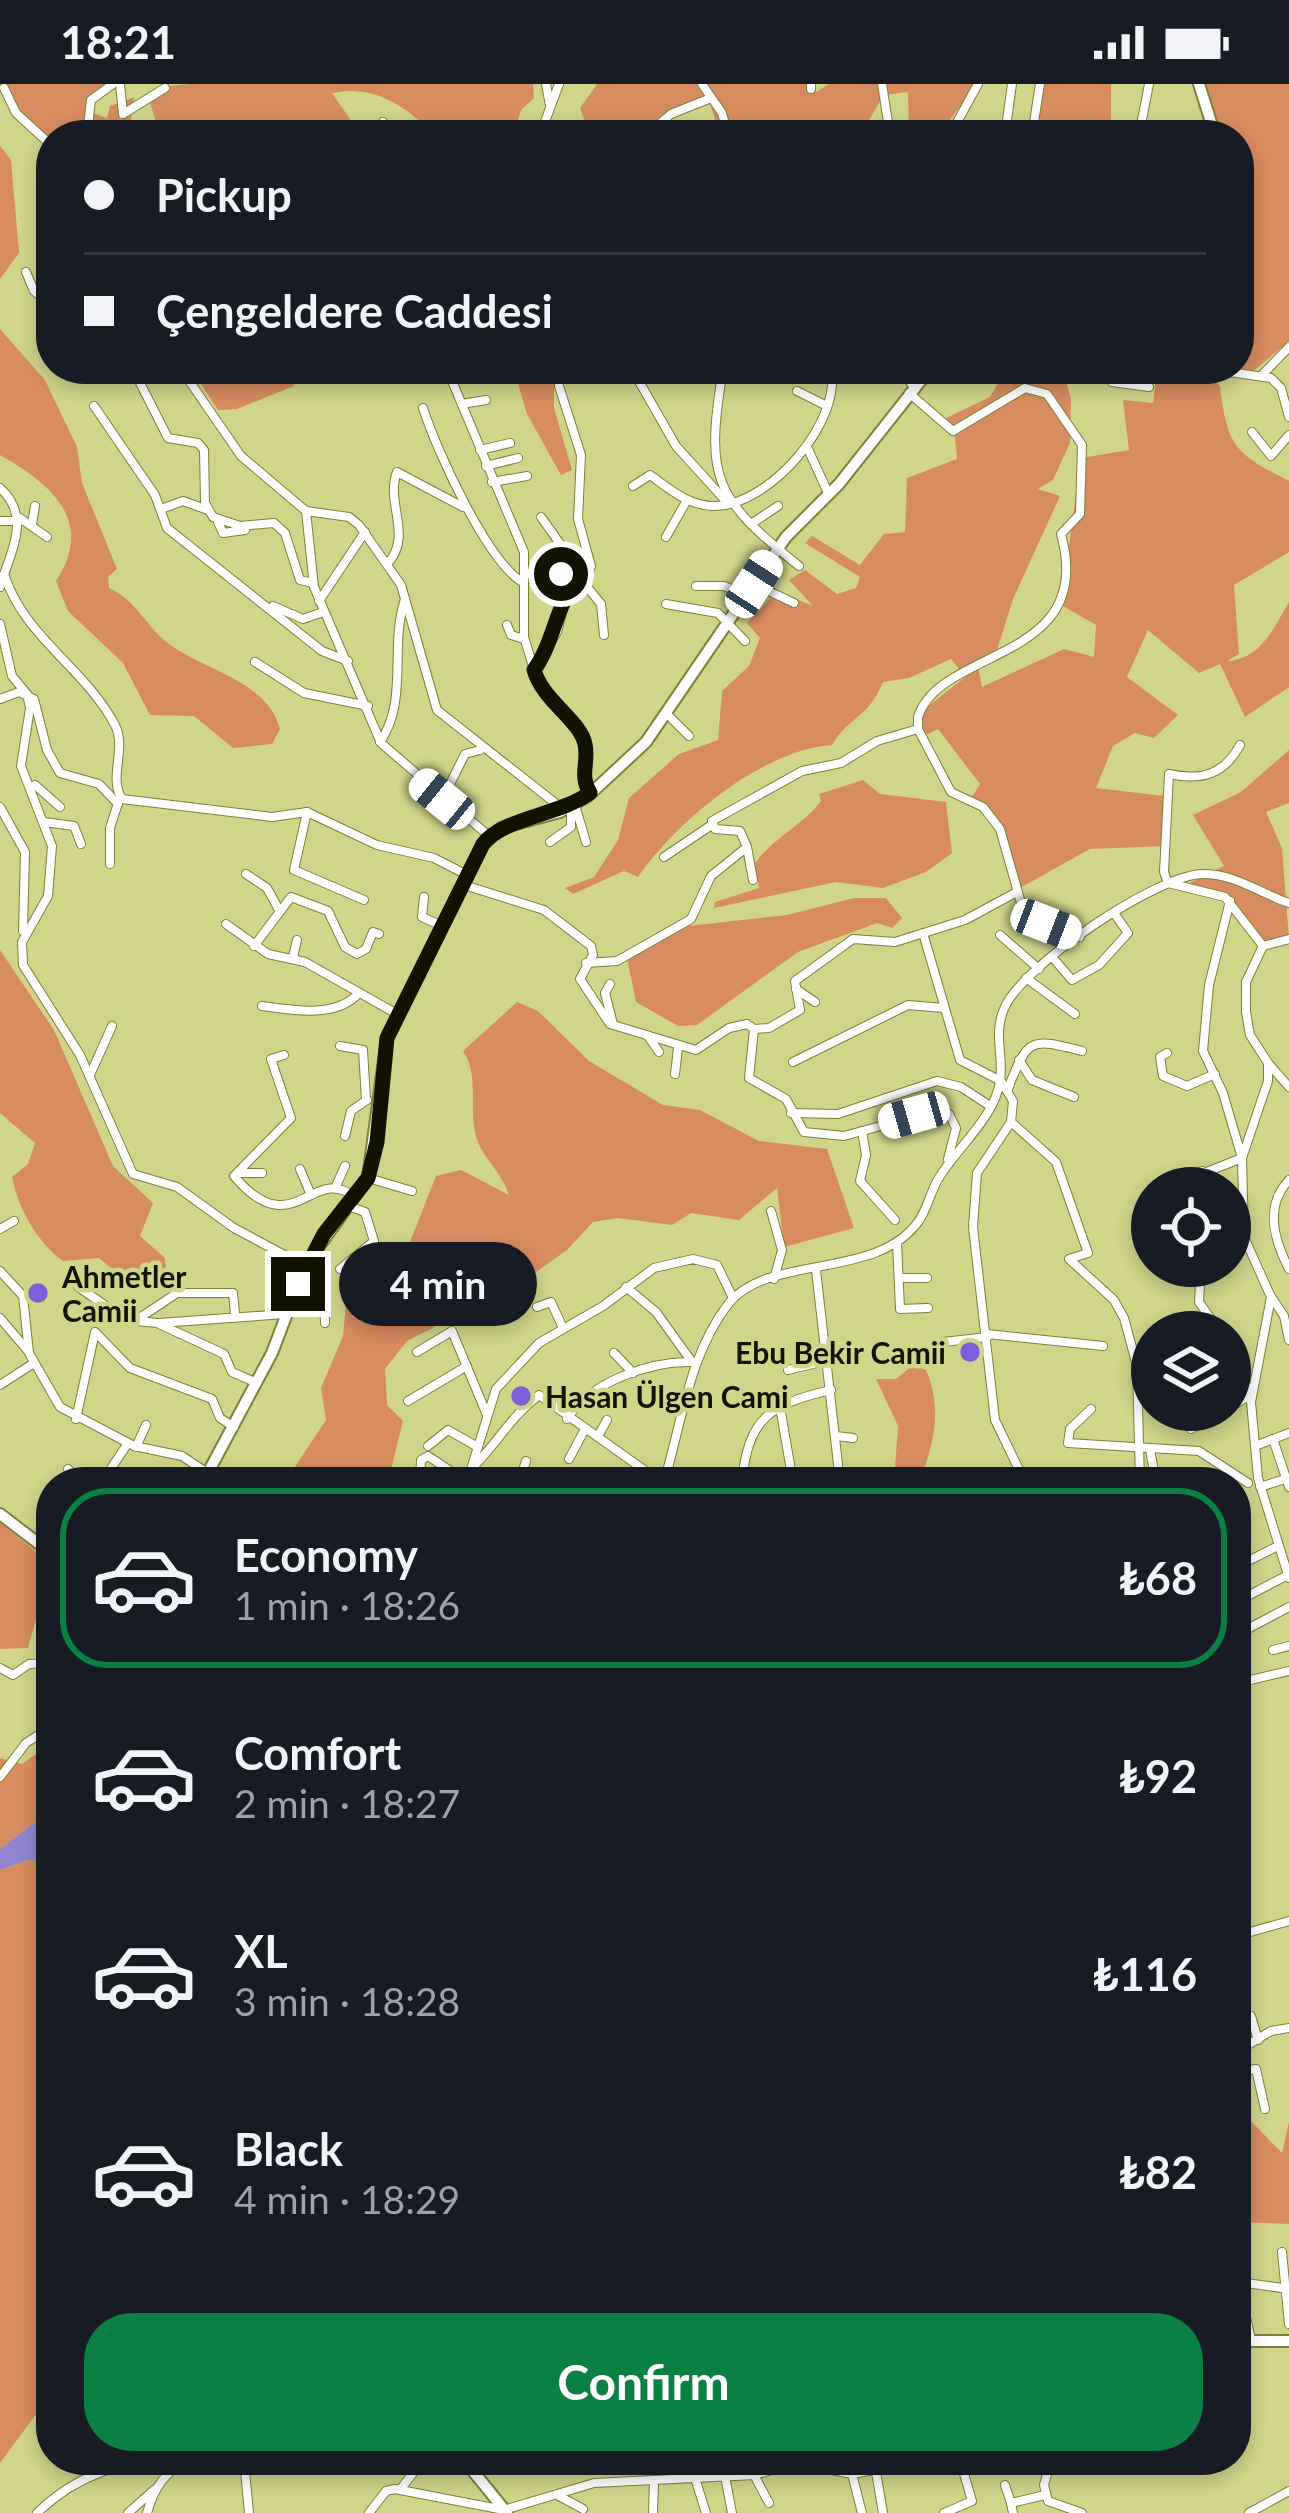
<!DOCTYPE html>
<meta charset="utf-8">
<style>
:root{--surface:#171b24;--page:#242831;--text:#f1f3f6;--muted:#9ea1a6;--line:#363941;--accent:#0b8043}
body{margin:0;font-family:Lato,sans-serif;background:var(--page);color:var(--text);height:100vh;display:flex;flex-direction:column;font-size:45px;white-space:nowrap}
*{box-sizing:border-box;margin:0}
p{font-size:39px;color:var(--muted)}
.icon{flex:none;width:66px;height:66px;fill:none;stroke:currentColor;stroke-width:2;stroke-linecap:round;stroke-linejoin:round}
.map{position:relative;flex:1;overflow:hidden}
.side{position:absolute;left:36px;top:1383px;width:1215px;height:1008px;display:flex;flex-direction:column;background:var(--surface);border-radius:48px;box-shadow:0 6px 18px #0003}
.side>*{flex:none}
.hud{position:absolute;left:36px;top:36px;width:1218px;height:264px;border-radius:48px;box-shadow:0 6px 18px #0003;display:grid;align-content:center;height:264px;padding:0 48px;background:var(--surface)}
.controls{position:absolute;left:1131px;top:1083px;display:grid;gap:24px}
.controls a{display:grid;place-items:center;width:120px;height:120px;border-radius:50%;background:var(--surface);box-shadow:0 6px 18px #0003;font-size:60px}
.end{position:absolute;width:54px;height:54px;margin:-27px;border:15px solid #121200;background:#fff;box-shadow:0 0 0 6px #fff}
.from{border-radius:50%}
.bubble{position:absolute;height:84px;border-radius:42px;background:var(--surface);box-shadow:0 6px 18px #0003;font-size:39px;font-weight:700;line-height:84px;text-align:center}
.car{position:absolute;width:36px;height:72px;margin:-36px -18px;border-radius:15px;box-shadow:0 0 9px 3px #0007;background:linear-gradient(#fff 24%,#345 0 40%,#fff 0 76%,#345 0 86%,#fff 0)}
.hud b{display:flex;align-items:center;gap:42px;height:114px;font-size:45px}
.hud b+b{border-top:3px solid var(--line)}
.hud i{width:30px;height:30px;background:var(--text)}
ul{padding:21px 0 0;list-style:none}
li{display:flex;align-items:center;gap:36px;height:180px;margin:0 24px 18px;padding:0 24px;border:6px solid transparent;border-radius:48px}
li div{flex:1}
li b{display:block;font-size:45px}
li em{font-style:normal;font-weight:700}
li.active{border-color:var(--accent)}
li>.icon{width:108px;height:108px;stroke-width:1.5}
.button{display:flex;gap:24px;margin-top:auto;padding:24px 48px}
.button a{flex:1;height:138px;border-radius:48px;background:var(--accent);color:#fff;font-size:48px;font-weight:700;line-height:138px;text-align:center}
.status{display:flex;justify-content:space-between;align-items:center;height:84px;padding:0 60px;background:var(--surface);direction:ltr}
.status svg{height:33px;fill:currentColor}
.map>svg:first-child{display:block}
.forest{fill:#d78c5f}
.water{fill:#9284cf}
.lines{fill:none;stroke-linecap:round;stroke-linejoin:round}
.minor-casing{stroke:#7d8035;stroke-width:10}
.major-casing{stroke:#7d8035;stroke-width:14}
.minor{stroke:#fff;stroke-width:8}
.major{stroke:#fff;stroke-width:10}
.route{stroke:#121200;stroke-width:15}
.poi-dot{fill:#7d5ed9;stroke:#d1d58a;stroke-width:4.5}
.labels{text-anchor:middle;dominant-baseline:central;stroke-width:9;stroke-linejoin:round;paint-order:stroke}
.poi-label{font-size:30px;font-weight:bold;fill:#121200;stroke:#d1d58a;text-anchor:start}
</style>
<div class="status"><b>18:21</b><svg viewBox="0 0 49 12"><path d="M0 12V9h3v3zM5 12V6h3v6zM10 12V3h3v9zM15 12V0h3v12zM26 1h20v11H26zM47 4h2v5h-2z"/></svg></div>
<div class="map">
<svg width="1289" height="2429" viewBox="0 0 1289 2429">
<rect width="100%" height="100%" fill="#d1d58a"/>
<!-- forest -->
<g class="forest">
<path d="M5,0h105l-15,7 -8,20 20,7 3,-12 24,-9 -4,31 4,7h-83v9l-47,-53z"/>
<path d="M189,0h344l1,14 -13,12 -8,25h-79c-28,-29 -60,-51 -102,-42l29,42h-188l-17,-13 -6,-19 20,-17z"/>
<path d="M597,0h217l2,8 13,-8h145c-6,19 -28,32 -29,51h-36l-1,-43 -24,3 -24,40h-140l-10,-31 -37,14 -20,17h-63l-10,-27z"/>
<path d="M1040,0h71v51h-68l-8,-7z"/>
<path d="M1204,0h85v257l-39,33 -39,-5h28v-234h-20z"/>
<path d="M0,62l11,14 8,93 -19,26z"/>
<path d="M0,245l45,51 32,67 5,36 35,86 -9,8 1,11c26,12 34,33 54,51 35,31 104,39 117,90l-8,15 -39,4 -39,-32 -44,-1 -27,-52 -55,-52 -12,-30c39,-59 -3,-96 -56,-126z"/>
<path d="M191,285h102l1,17 -57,23 -19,1z"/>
<path d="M504,285h50v39l18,62 -11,5 -34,-61 -10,-33z"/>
<path d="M1006,285h56l9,29 -1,45 -17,37 -15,9 22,7 -47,103 -16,51 -36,21 -10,-12 -42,19 -26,4c-16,38 -33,33 -51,63 -69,4 -156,77 -194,132l-14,-6 -51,23 -8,-6 29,-11 24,-37 11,-42 50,-44 39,-14 4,-49 27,-25 11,-28 -13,-15 31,-32 35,15 -24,-26 16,-10 32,24 19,-6 4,-11 -55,-34 7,-7 48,29 24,-31 21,-2 2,-54 50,-19 -2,-22 -11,-18 46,-22z"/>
<path d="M1157,285h45l18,17c7,61 16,68 69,95v71l-55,33 5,69 -12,7c34,-2 46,-32 62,-59v85l-44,30 -25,-53 -21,9 -51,-43 -21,47 51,38 -24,23 -19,-5 -22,13 -17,42 77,9 -7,49 -76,3 -72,40 -32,-81 -16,-8 10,-16 -42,-55 -14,7 -2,-25 56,-44 4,20 82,-38 30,8 2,-32 -35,-20 20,-147 48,-8 -6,-50 30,3z"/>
<path d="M1289,666v53l-23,9 16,36 7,91 -26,7 -30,-46 -43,-17 34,-17 -31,-51 48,-23z"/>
<path d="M863,696l17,14 66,8 6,51 -26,19 -43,16 -47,-6 -122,26 1,-6 44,-14 -5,-23c17,-26 48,-39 67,-64l-2,-7z"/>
<path d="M854,814h32l16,20 -10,10 -15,-5 -79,29 -101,73 -19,1 -42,-24 -9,-44 43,-30 117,-13z"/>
<path d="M0,866l54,80 59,136 40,37 -13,33 25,22 1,14 -34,14 -33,-28 -36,3c-26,-19 -45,-53 -51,-84l16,-13 7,-21 -35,-30z"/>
<path d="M517,918l21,9 51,50 74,44 37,5 59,31 68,8 27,79 -70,19 -7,-59 -38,32 -48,-7 -19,12 -54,-7 -25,4 -26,28 -49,35 -111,56 -22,28 2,36 16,16 -15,61h-103l41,-62 -5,-32 22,-52 3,-32 21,-44 41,-13 28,-71 25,-6 48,25c-7,-23 -27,-37 -33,-59 -8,-28 4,-61 -13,-85z"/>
<path d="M913,1281l13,5c17,39 8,75 -7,112h-25l4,-56 -22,-47h20z"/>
<path d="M0,1438l51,42 -23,84 -28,1z"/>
<path d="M51,1659v67l-51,39v-91l22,6z"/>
<path d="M28,1776l23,3v557l-11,-11 -40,54v-593z"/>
<path d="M1248,2034l34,35 7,-31v102l-53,-2v-100z"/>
</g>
<!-- water -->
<path class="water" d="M51,1726v53l-23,-3 -28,10v-21z"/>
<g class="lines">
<!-- minor casing -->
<g class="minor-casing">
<g id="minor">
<path d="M120,0l3,30 42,-26"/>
<path d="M546,0l4,22"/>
<path d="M702,0l20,29 6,22"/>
<path d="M811,0v5"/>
<path d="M882,0l8,51"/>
<path d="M4,4l12,25 35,32"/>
<path d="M383,38l12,13"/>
<path d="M87,51l4,-35 22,-16"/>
<path d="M540,51l19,-51"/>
<path d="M646,51l25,-21 40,-16"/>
<path d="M950,51l28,-51"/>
<path d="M1005,51l7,-51"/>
<path d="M1032,51l8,-51"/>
<path d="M1139,51l10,-51"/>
<path d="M51,140v29"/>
<path d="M26,188l8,19 17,14"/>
<path d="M133,285l35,69 30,5 6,7 1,53 8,14 27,9 34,-3 11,10 15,47 13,3"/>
<path d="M181,285l60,87 65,55 43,6 10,8 42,60 36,125 127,100"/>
<path d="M447,285l77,183v85l15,49 42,48 5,12 -3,31 7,16"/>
<path d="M560,285l-1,17 22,69 -3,64 13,47 -6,15"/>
<path d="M632,285l44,77 48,53"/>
<path d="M723,285c-18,109 -10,128 76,197"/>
<path d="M902,285l10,16"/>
<path d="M950,285l8,8 15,-8"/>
<path d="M1098,285l14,13 37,5"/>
<path d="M1208,285l63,9 10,10 8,29"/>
<path d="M1261,292l28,-29"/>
<path d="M797,307l30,15"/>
<path d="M909,309l44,38 72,-43 22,6 35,51 -2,69 -19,20c36,129 -121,113 -143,183v12l33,63 32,15 17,22 21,74 15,16 44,18"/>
<path d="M462,320l24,-4"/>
<path d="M94,322l61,89 12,33 155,123 26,10"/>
<path d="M423,324c13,41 65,156 101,175"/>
<path d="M1252,348l19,24 18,-21"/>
<path d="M808,365l21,46"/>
<path d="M480,366l30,-7"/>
<path d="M486,382l32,-8"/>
<path d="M492,398l35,-6"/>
<path d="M633,402l17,-11c21,15 40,32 66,31 55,-2 126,-85 115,-137"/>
<path d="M0,404c32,29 11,62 0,99"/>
<path d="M161,425l22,-8 25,9"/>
<path d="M306,427l8,76 67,156 108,93"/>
<path d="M541,433l44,62"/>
<path d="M20,434l27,19"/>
<path d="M0,437h20"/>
<path d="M218,438l5,11 22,-3"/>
<path d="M32,440l3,-18"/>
<path d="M751,440l27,-18"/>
<path d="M666,453l21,-37"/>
<path d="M388,479c25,-27 -3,-61 9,-91l66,35"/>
<path d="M524,489l37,1 15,10"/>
<path d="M4,490c20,63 80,93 111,151 12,24 -7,53 7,74l150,18 35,-5"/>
<path d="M583,498l18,22 3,31"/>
<path d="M754,500l40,19"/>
<path d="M696,502h28l22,9"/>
<path d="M319,517l46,-69"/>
<path d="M666,520l52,9 27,28"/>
<path d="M273,522l30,13 20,-7"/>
<path d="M0,540l12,52 15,18 3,14 -9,58 31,80 -4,50 -26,46 1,23 57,90 53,119 44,13 57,41 71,38"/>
<path d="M507,541l4,10 13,4"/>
<path d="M255,578l49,31 64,13"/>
<path d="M535,585l22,-37 11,-42 17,-9"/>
<path d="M0,615l19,-7 15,7 13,51 13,23 39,11 19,20"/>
<path d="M666,629l23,23"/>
<path d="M380,658c29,-42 9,-95 25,-143"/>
<path d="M1240,661c-16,30 -39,36 -71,29l-5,98 4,11 57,14 38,49"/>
<path d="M450,700l15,-30 15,-4"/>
<path d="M35,701l25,22"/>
<path d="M575,721l11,37"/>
<path d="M0,723l25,45 -2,79"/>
<path d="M44,738l30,4 7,18"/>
<path d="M550,758l21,-15v-21"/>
<path d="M747,763l6,33"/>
<path d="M664,773l46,-31"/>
<path d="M110,780v-36l8,-25"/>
<path d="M246,790l21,14 12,22"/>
<path d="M464,801l80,25 47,36 2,9 -13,24 30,45 86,26 33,-22 18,-4 7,5 -5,49 37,21 18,33 40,4 95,-26 10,4 7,14 -8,31"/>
<path d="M424,813l-2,20 20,9"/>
<path d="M364,816l-70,-30 13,-58 70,33 57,13 33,17"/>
<path d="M1230,817l-21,84 -6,66 20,42 19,65 2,79 27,60 -20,105 7,76 31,100"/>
<path d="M226,840l42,30 37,8 92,52"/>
<path d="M923,849l37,127 41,21 12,20 -2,21 -34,51 -4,54 22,193 30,62"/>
<path d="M1000,851l39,34"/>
<path d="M254,862l37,-49 37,14 17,36 12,7 9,-5 7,-17 6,2"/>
<path d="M293,873l4,-17"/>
<path d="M1053,874l19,22 27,-15 29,-32 -14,-20"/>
<path d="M586,879l31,-2 74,-42 20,-43 36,-29 -7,-16 -25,-2 -3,-8 90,-50 39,-8 36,-22 41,-12"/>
<path d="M1026,894l49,36"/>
<path d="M610,900l-5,9 8,31"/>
<path d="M796,905l19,13"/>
<path d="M262,922c31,4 70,12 94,-10"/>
<path d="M754,945l15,-1 31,-18 -5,-29 58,-42 42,3 70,-22 50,-27"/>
<path d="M648,952l11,16"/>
<path d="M340,962l23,4 3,50"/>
<path d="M1167,969l-7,4 3,19 24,10 28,-12"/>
<path d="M284,971l-13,4 20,59 -57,58c59,70 78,-13 121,21"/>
<path d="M1019,976l13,20 42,17"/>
<path d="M793,978l115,-57 36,3"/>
<path d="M1269,980l20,23"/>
<path d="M675,990l3,-26"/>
<path d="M90,991l22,-49"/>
<path d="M1008,1005c20,-52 22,-51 74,-38"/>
<path d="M791,1029l47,1 99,-33 24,6 29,19"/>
<path d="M1011,1038l45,40 32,91 -19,6 45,41 10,18 13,48 3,116"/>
<path d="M862,1047l4,24 -6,26 35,39"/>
<path d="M345,1052l6,-25 16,-11"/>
<path d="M300,1085l11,26"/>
<path d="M238,1089h24"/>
<path d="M368,1094l44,13"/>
<path d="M1289,1096c-25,26 -15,60 0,89"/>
<path d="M336,1102l9,-20"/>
<path d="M1166,1104l76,-30 26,-77v-18l-18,-28 -4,-23v-30l17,-36 26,-7"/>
<path d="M1202,1104v-17"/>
<path d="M771,1127l11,39 -8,29"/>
<path d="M0,1145l14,-8"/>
<path d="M897,1158l3,67 28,-1"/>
<path d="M1230,1168l18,-6"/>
<path d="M1166,1182l2,7 24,-7"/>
<path d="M1201,1182l-2,36 21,30"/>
<path d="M340,1185l34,-28 -9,-29 -17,-6"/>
<path d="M816,1186l24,212"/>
<path d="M0,1187l23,25 6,57 31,54 74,39 48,10 27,18"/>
<path d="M899,1194h28"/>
<path d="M298,1200l26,10 1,29"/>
<path d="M78,1203l49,33 30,3 67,31 8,18 25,11"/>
<path d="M626,1203l30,25 36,50"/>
<path d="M1272,1214l12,18 5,24"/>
<path d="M537,1223l14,-5 12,26"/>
<path d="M0,1234l28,33"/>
<path d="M138,1235l39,-26h56l2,21"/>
<path d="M159,1239l127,-9"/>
<path d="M987,1250l116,12"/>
<path d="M935,1259l52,-6"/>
<path d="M417,1268l35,-21 35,84"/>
<path d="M614,1269l19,20"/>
<path d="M788,1286l37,-9"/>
<path d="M1137,1292l15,-16"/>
<path d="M0,1301l34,-22"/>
<path d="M408,1317l59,-35"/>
<path d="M780,1323l13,75"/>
<path d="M1230,1323l21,-12 -14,-33"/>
<path d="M1091,1325l-21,20 -2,14 131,8 49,32"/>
<path d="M1184,1326l7,19 34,-19"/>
<path d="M76,1335l19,-87 35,36 82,31 8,19 14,9"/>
<path d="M567,1335c23,-37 83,-58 125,-57"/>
<path d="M598,1352l9,-16"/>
<path d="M836,1352l17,2"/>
<path d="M1273,1355l16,48"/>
<path d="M428,1362l20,-16 28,16"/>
<path d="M1255,1362l34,-13"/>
<path d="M136,1363l10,-22"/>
<path d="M1150,1366l6,32"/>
<path d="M569,1375l16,-30"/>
<path d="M68,1385l15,13"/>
<path d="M471,1385c25,-24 40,-53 68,-74l122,87"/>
<path d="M102,1398l26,-39"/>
<path d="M420,1398l1,-22 7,-4 39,26"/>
<path d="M467,1398l29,-93 43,-46 64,-37 51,-38 39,-9 24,6 16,33"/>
<path d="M519,1398l7,-21"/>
<path d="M664,1398c18,-60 25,-128 65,-179 40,-49 147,-23 189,-81 9,-12 12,-28 19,-41 18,-32 58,-63 63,-100 4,-25 -7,-47 4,-72 16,-42 154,-135 199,-135 33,0 56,19 86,29"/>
<path d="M742,1398c6,-64 28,-78 89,-92"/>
<path d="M1260,1403l28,-9"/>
<path d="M1236,1451l10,28"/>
<path d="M1236,1483l42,-21"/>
<path d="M1236,1518l52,-27"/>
<path d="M1236,1551l53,-28"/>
<path d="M1273,1566l16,-4"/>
<path d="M0,1584l13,7 16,-11 22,-1"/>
<path d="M1242,1598l47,-11"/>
<path d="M0,1693l26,-34 25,-16"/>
<path d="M1236,1852l53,-15"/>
<path d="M1251,1932l7,24"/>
<path d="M1236,1968l35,-21 18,-3"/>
<path d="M1236,1988l20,-3 9,40"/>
<path d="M1239,2165l7,34 36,5"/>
<path d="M1282,2168l7,72"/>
<path d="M1245,2228l6,28"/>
<path d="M244,2376l5,53"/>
<path d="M874,2376l9,53"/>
<path d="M1051,2376l-7,25 4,16 34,12"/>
<path d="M852,2390l10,39"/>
<path d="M754,2391l15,28"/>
<path d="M725,2392l7,37"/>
<path d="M695,2394l11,35"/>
<path d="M1005,2401l6,18"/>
<path d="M400,2406l23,-30"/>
<path d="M559,2412l24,13"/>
<path d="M37,2429c34,-33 87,-59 137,-46"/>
<path d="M128,2429l26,-23"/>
<path d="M147,2429c7,-25 18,-42 42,-53"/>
<path d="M369,2429l17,-22 9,-2 109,21 90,-27 160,-8 43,-12 55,11 76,-14"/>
<path d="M653,2429l1,-33"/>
<path d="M944,2429l28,-12 -12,-41"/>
<path d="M1013,2429l-2,-10 34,-8"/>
<path d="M1249,2429l40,-22"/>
</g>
</g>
<!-- major casing -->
<g class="major-casing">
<g id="major">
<path d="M1199,0l16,51"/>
<path d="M203,1398l69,-129 33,-87 63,-88 19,-140 96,-193 18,-17 59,-16 28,-16 58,-54 140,-205 53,-53 91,-115"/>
<path d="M0,1430l51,39"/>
<path d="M1236,2257h53"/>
<path d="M464,2376l43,53"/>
</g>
</g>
<!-- minor -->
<use href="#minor" class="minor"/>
<!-- major -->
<use href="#major" class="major"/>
</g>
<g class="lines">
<!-- route -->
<path class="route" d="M298,1200l26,-50 44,-56 9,-36 10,-104 96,-194c20,-26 76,-29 107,-51 -11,-18 -1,-30 -5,-49 -5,-24 -42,-43 -51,-74 20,-27 23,-69 42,-86l-15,-10"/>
</g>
<!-- markers -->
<g class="poi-dot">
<circle cx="38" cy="1209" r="12"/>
<circle cx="970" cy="1268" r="12"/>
<circle cx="521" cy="1312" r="12"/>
</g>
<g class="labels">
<!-- poi labels -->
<g class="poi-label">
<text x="62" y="1192">Ahmetler<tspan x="62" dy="34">Camii</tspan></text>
<text x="946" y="1268" text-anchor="end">Ebu Bekir Camii</text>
<text x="545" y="1312">Hasan Ülgen Cami</text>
</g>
</g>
</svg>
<div class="controls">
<a><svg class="icon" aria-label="locate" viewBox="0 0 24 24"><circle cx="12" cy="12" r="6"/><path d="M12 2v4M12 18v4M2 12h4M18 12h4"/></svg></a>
<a><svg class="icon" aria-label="layers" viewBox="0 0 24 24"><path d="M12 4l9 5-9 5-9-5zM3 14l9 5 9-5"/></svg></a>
</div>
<i class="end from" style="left:561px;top:490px"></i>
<i class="end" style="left:298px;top:1200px"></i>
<div class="bubble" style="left:339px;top:1158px;width:198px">4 min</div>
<i class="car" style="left:754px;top:500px;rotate:33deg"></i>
<i class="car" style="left:442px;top:715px;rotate:309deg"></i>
<i class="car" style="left:1046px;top:840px;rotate:111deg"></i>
<i class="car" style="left:914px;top:1031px;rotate:254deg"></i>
<div class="hud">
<b><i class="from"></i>Pickup</b>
<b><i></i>Çengeldere Caddesi</b>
</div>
<section class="side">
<ul>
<li class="active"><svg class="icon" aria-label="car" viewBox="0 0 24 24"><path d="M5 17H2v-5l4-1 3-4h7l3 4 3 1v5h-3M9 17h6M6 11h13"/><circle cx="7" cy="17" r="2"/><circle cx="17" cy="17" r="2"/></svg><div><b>Economy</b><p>1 min · 18:26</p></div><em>₺68</em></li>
<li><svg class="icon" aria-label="car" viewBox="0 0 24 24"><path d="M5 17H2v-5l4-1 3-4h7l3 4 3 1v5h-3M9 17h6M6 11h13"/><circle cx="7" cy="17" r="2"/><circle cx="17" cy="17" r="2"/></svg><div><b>Comfort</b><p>2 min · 18:27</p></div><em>₺92</em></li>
<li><svg class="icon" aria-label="car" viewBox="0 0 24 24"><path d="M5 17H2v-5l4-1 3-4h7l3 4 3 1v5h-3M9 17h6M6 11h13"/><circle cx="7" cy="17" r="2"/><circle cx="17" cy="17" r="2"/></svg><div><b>XL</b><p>3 min · 18:28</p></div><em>₺116</em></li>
<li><svg class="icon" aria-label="car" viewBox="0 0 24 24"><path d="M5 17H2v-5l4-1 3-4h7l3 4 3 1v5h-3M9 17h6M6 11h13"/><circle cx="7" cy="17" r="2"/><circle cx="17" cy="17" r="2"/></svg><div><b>Black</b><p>4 min · 18:29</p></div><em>₺82</em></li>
</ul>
<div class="button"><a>Confirm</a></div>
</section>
</div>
